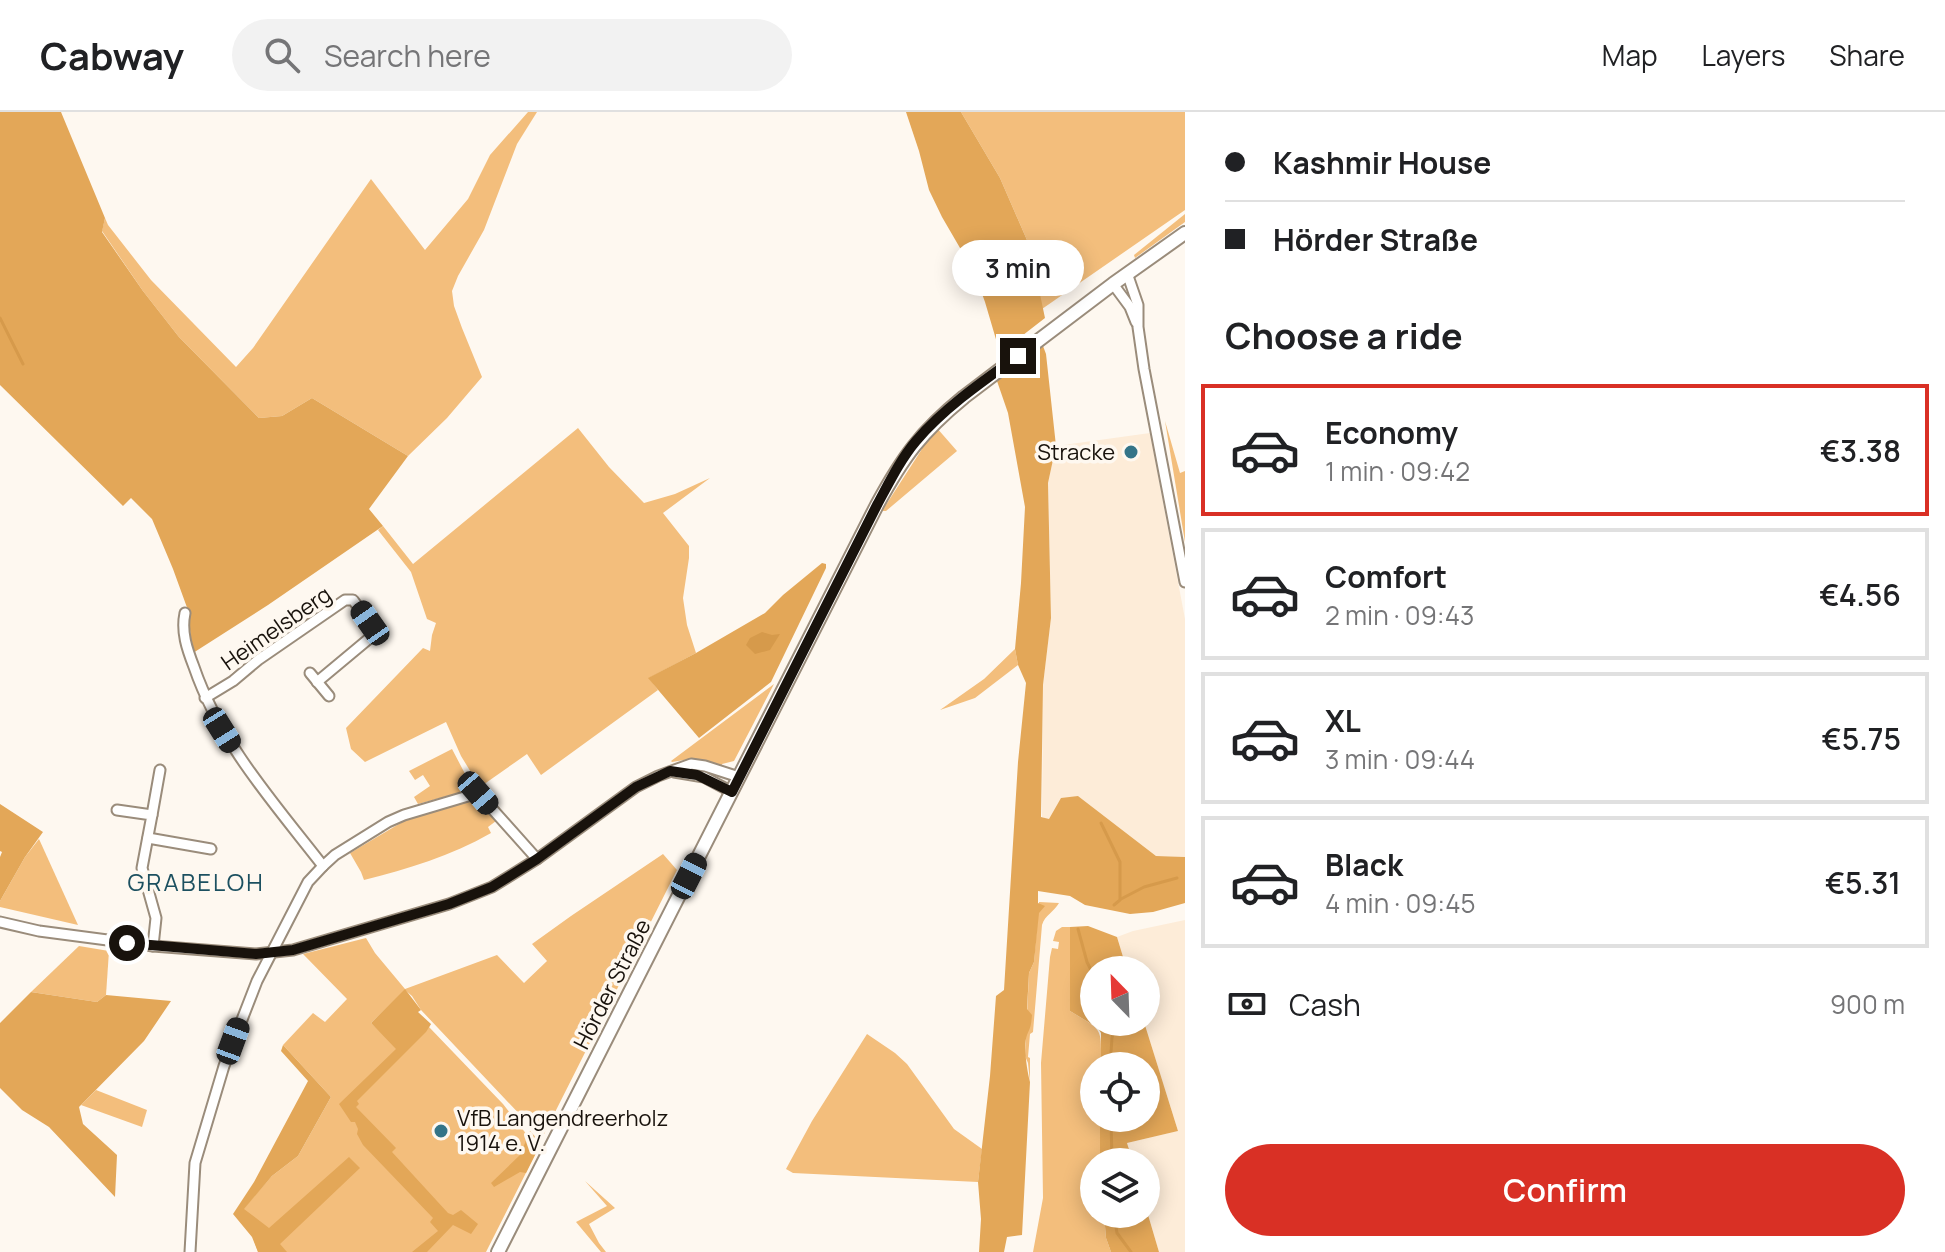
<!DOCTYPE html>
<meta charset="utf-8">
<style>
:root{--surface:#fff;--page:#f2f2f2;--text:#202124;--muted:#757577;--line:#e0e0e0;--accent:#d93025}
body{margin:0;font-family:Manrope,sans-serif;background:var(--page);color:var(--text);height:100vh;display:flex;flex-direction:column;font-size:30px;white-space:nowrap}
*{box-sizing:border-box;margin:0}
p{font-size:26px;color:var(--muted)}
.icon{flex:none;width:44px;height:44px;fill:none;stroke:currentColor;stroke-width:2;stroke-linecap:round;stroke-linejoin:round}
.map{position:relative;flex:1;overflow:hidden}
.sheet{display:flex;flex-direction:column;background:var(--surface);width:760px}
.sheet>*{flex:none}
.hud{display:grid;align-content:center;height:176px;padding:0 40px;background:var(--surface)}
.needle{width:52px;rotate:337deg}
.tools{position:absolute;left:1080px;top:844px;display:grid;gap:16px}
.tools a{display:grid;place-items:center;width:80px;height:80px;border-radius:50%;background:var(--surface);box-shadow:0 4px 20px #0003;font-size:40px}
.end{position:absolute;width:36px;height:36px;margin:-18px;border:10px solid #18120c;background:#fff;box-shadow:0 0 0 4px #fff}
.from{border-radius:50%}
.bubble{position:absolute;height:56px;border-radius:28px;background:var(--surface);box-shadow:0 4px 20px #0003;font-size:26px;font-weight:600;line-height:56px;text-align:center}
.car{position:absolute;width:24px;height:48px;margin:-24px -12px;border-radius:10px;box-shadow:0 0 6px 2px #0007;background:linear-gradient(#222 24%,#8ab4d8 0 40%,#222 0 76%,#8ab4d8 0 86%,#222 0)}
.hud b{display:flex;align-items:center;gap:28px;height:76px;font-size:30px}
.hud b+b{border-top:2px solid var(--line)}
.hud i{width:20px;height:20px;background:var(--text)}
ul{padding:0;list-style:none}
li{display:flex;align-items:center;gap:24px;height:132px;margin:0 16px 12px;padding:0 24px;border:4px solid var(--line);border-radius:0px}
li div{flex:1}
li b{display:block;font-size:30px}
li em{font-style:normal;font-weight:600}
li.on{border-color:var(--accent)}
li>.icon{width:72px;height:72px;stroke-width:1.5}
h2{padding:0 40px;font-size:36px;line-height:96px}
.pay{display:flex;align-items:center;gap:20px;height:88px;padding:0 40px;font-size:30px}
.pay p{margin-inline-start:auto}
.action{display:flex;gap:16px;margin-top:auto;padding:16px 40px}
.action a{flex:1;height:92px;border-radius:48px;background:var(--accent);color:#fff;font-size:32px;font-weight:600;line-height:92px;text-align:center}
header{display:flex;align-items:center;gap:48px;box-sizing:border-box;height:112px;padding:0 40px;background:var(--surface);border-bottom:2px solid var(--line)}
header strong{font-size:38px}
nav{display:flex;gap:44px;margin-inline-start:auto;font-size:28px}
.search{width:560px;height:72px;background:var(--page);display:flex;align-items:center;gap:20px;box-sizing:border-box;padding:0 28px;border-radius:44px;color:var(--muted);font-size:30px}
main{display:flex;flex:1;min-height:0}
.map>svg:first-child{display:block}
.built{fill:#fdecd8}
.green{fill:#f3be7c}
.forest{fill:#e3a758}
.water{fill:#d69a4b}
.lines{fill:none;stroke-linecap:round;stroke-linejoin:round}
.stream{stroke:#d69a4b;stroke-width:3}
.minor-casing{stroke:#9a8c7b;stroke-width:13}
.secondary-casing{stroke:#9a8c7b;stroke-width:16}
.minor{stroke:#fff;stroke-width:9}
.secondary{stroke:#fff;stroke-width:12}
.route{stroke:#18120c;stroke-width:10}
.poi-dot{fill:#347488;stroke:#fef8f0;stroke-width:3}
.labels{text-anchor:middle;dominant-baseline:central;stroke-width:7;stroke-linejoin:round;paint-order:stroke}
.poi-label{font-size:22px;fill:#18120c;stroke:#fef8f0;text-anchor:end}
.street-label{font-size:22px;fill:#18120c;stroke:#fef8f0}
.neighbourhood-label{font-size:24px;letter-spacing:2px;fill:#1c5060;stroke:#fef8f0}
</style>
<header>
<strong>Cabway</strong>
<div class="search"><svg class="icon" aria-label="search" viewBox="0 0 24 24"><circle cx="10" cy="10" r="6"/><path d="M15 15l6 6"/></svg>Search here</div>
<nav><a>Map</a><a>Layers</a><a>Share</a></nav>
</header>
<main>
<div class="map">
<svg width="1185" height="1140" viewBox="0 0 1185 1140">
<rect width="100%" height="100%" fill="#fef8f0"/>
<!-- built -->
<g class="built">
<path d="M1150,321l35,186v238l-29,-1 -78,-60 -29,24 -7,-3 1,-132 8,-67 -3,-135 8,-37z"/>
<path d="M1185,808v332h-26l-13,-44v-46h-13l-6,-19 51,-12 -34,-109h2v-52h-19l-10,-33 16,-6z"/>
</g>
<!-- green -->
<g class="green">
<path d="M528,0h9l-20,32 -33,86 -26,46 -6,15 2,15 8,22 20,49 -35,41 -39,38 -96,-58 -30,18 -23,2 -80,-81 -36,-46 -41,-60 3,-13 3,7 43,55 85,87 17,-19 118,-169 54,71 43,-51 22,-44z"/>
<path d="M961,0h224v98l-143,99 -12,-62 -30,-69z"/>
<path d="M1185,102v8l-50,36 -1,-3z"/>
<path d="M1165,309l15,52 5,-2v71z"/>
<path d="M936,315l21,24 -71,60h-4l40,-62 -3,-3z"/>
<path d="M578,316l31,39 35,36 31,-9 35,-16 -47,35 26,33v12l-6,40 4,27 9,28 -47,25 9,12 -117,85 -14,-21 -47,33 -19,-31 -15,-34 -81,40 -14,-13 -5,-21 77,-80 7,3 2,-16 4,-12 -9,-4 -16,-47 -33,-42 5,-4 30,38z"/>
<path d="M1015,537l3,16 -43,33 -35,12 44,-31z"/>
<path d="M774,572l-40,77 -12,3v3l-32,-8 -18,3 -1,-1z"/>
<path d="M452,637l21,40 -55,15 -4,-7 16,-11 -7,-11 -8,5 -6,-9z"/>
<path d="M477,687l19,22 -8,6 3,6c-40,23 -83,36 -127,47l-3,-8 -11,-19 54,-32z"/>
<path d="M39,727l39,86 -78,-18v-6l25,-44z"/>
<path d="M663,742l14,16 -135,268 -121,-128 -9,-14 -7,-6 -34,33 18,17 42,-16 -2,3 74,77 35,45 -52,103h-228l-15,-43 29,-33 26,-20 33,-59 -48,-52 30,-32 12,9 22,-23 -44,-45 63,-16 9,15 30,36 92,-34 27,28 23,-22 -15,-17 39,-28z"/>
<path d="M1039,790l20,1c-5,9 -14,12 -17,22l-9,107 -3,2 -2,23 2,1v24l-2,-19 -3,-7 4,-83 5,-11z"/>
<path d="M1062,815h8v84c34,21 31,15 31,55h-7v52h6v44h-6v52h10l2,24 5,14h-78l10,-54 -2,-135 9,-106 2,-9 6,1 1,-7 -6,-1 3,-10z"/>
<path d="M79,834l30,5 -3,44 -9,7 -66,-10z"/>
<path d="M867,922l28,19 12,11 47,65 28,20 -4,33 -185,-9 -7,-4 26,-48z"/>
<path d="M96,978l51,20 -5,17 -61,-22z"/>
<path d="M585,1069l30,27 -26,16 10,19 7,9h-5l-25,-30 31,-16z"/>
</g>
<!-- forest -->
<g class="forest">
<path d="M0,0h61l44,106 -3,14 41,59 36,46 80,81 23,-2 30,-18 96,58 -39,53 14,17 -115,79 -75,48 -2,-7 -2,-33 -16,-44 -21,-50 -21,-21 -8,8 -123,-121z"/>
<path d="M906,0h55l39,66 30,69 15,71 -45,35 -15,-51 -11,-30 -32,-55 -13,-27 -10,-39z"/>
<path d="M1043,234l3,8 10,92 -8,37 3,135 -8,67 -2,132 8,2 12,-21 17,-2 78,60 29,1v46l-32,9 -23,2 -45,-9 -15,-9 -32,-5v12l7,3 -6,7 -5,49 -5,11 -2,36 5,6c-1,11 -1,11 -5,20 -4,10 0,36 3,47l-8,153 -15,2 -3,15h-25l2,-33 -3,-37 12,-106 6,-80 8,-6 14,-228 8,-79 -8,-18 -3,-16 6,-66 4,-76 -17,-94 -11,-32z"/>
<path d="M822,451l4,1v4l-55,114 -72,56 -51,-60 48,-25 69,-40 18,-18z"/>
<path d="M0,692l43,28 -18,25 -25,44v-44l2,-5 -2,-1z"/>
<path d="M1088,814l29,11 10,33h-33v52h50l34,109 -51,12 6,19h-33v-44h46v-52h-45v-33l-3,-5 -28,-17v-84z"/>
<path d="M405,877l16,21 -3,2 13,12 -5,8 -69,69 2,3 -3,3 40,41 -4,4 56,61 5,2 8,-5 17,14 -7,10 -18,-9 -26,27h-15l26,-21 -8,-9 3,-4 -70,-73 -6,-11 1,-5 -3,-7h-4l-12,-18 57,-55 -25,-26z"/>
<path d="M31,880l66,10 9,-7 65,6 -27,40 -65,66 4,17 34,31 -2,42 -66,-70 -27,-17 -22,-22v-65z"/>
<path d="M283,933l48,52 -33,59 -26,20 -28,33 25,19 80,-71 11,11 -80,76 7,8h-29l-6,-15 -19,-23 21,-32 54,-101 -27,-30z"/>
<path d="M530,1019l11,12 -15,30 -6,-1 -26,15 -3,-4 29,-28z"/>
<path d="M1146,1096l13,44h-48l-5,-14 -2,-24h42z"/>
</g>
<!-- water -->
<path class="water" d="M762,520l10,3 8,-1 -10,16 -15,4 -9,-9 4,-7z"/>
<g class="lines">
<!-- stream -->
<g class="stream">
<path d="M0,206l23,46"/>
<path d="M1101,711l19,39v38l-6,5"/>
<path d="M1121,787l23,-12 33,-9"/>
<path d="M1078,817l9,33 7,14"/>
<path d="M1110,954l2,-28 4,-16"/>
<path d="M1111,1006l1,44"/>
<path d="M1114,1102l3,19 14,19"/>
</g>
<!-- minor casing -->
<g class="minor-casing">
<g id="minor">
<path d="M1127,161l11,32v22l6,42 41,213"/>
<path d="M1113,172l17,23 6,15"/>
<path d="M185,501c-4,19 2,36 9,54 26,76 80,136 129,199"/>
<path d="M310,561l19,23"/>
<path d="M205,586l28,-17 25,-21 87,-60h8l17,23 4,9 -3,5 -54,45"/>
<path d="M674,660l30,5 28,15"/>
<path d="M117,698l35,5 -10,53 14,50 -3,28"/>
<path d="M152,703l8,-45"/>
<path d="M148,726l63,11"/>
<path d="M0,810l39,9 114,15 103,8 37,-4 156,-46 43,-17 45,-28 99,-72 22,-11 33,-12 14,2 34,11"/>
<path d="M190,1140l5,-89 29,-97 33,-85 51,-99 15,-16 12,-11 53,-33 16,-7 74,-22 59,66"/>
</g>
</g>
<!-- secondary casing -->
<g class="secondary-casing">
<path id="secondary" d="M498,1140l379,-747c26,-48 44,-73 87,-108l149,-113 72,-51"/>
</g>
<!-- minor -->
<use href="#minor" class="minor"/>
<!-- secondary -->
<use href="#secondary" class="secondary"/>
</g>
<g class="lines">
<!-- route -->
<path class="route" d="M127,831l129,11 37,-4 156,-46 43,-17 45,-28 99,-72 34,-16 27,4 35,17 145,-287c12,-22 23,-45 39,-64 28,-33 67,-60 102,-85"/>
</g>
<!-- markers -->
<g class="poi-dot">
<circle cx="1131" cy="340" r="8"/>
<circle cx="441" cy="1019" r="8"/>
</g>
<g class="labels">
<!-- poi labels -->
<g class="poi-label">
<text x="1115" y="340">Stracke</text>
<text x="457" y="1006" text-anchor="start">VfB Langendreerholz<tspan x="457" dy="25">1914 e. V.</tspan></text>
</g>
<!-- street labels -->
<g class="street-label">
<text transform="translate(276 516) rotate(-35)">Heimelsberg</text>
<text transform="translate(612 872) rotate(-63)">Hörder Straße</text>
</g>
<!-- neighbourhood labels -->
<g class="neighbourhood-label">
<text x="196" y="769">GRABELOH</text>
</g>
</g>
</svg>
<div class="tools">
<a><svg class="needle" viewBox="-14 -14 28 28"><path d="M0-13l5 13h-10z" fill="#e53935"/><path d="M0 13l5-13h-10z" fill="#757577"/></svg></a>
<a><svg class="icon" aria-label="locate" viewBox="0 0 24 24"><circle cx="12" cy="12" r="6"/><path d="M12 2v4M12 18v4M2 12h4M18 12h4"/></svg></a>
<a><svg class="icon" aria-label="layers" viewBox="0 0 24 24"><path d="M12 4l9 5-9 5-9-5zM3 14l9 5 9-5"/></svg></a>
</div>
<i class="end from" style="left:127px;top:831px"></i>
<i class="end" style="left:1018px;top:244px"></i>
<div class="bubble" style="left:952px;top:128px;width:132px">3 min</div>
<i class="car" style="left:370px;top:511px;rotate:325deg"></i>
<i class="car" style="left:222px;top:618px;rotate:148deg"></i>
<i class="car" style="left:478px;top:681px;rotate:139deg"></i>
<i class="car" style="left:689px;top:764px;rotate:27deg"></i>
<i class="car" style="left:233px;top:929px;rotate:20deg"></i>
</div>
<section class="sheet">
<div class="hud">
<b><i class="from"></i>Kashmir House</b>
<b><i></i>Hörder Straße</b>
</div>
<h2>Choose a ride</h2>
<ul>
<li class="on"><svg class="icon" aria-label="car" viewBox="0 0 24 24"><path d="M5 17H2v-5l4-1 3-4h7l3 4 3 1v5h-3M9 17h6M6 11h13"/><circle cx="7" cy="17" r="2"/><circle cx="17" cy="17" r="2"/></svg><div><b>Economy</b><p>1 min · 09:42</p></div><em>€3.38</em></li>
<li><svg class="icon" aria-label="car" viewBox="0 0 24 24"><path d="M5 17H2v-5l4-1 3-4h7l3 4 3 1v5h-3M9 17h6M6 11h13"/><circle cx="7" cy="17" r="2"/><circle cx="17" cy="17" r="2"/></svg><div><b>Comfort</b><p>2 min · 09:43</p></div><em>€4.56</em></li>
<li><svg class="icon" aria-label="car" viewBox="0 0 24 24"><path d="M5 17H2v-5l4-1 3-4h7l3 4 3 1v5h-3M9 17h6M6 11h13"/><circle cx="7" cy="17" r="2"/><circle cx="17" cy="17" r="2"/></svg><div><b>XL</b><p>3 min · 09:44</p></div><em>€5.75</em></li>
<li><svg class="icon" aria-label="car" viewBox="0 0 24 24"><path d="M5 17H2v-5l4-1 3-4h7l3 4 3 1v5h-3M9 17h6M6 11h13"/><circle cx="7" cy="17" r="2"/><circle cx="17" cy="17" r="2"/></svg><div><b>Black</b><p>4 min · 09:45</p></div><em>€5.31</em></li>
</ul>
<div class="pay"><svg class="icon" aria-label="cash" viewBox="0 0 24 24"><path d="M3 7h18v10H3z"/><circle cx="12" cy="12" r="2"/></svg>Cash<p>900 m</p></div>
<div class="action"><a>Confirm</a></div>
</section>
</main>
